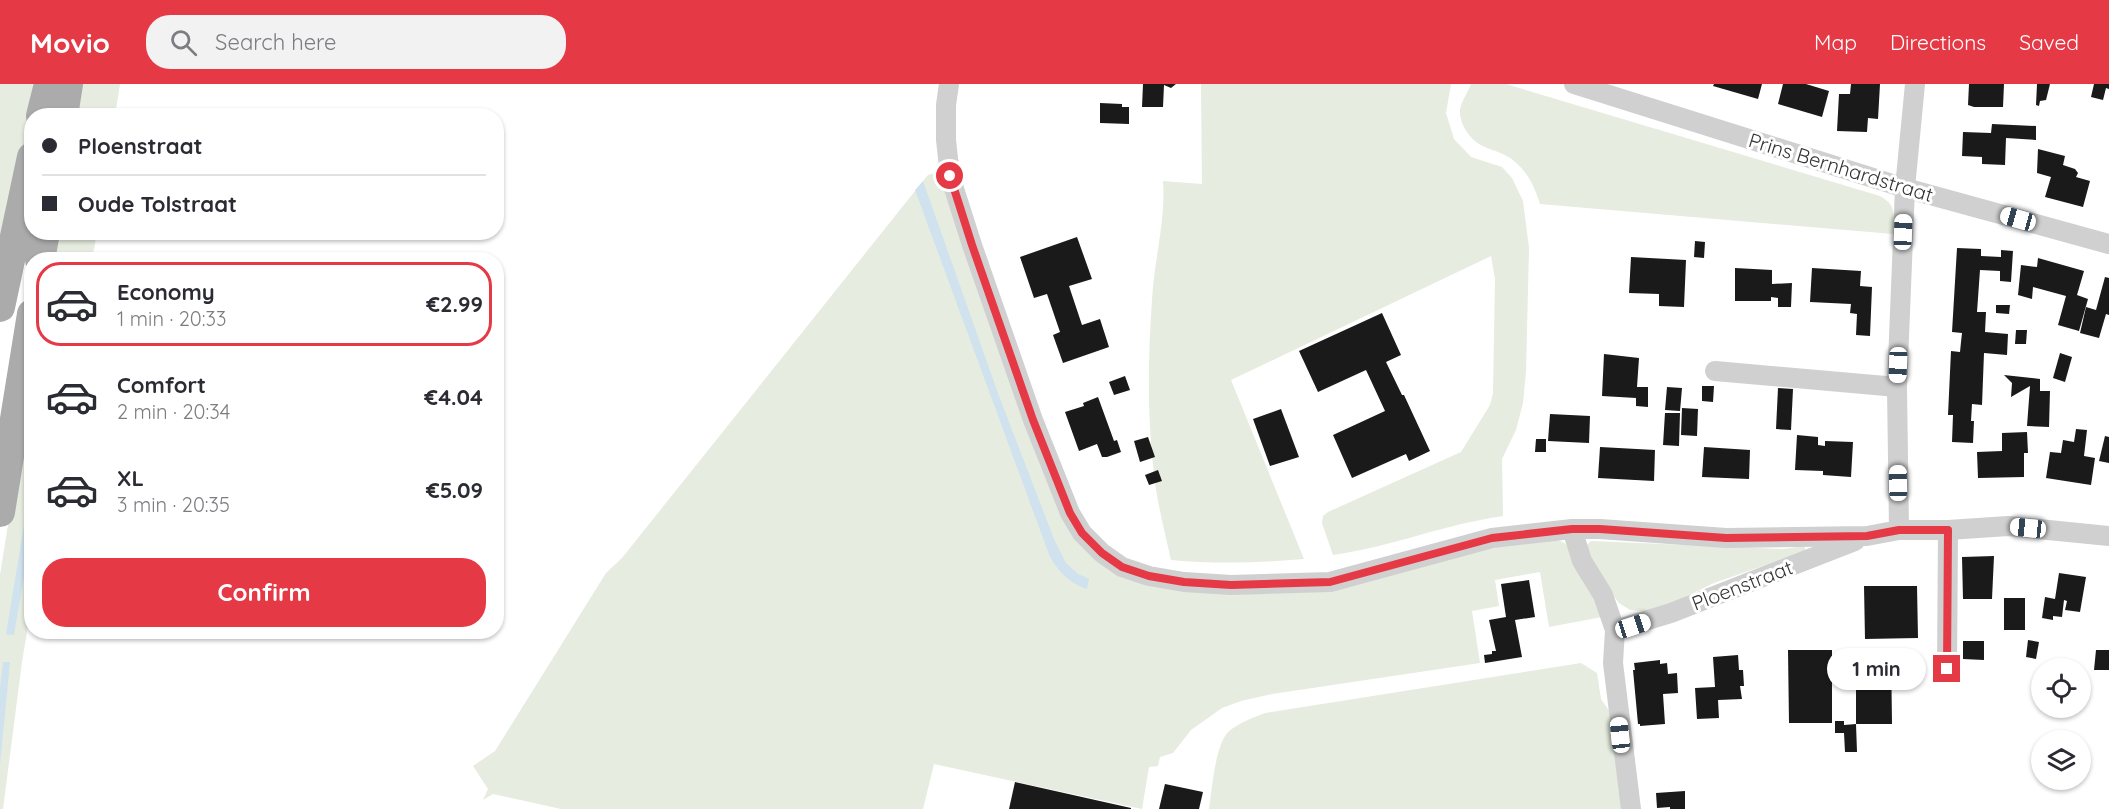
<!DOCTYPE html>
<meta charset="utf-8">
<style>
:root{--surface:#fff;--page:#f2f2f3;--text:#2b2b33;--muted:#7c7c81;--line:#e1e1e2;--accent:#e63946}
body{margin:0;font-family:Quicksand,sans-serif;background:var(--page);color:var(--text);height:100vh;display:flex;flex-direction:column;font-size:22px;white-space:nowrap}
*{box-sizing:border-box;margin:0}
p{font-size:20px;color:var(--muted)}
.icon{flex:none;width:33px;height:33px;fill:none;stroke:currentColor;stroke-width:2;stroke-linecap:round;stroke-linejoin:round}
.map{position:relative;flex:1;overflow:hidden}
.panel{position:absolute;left:24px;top:168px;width:480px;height:387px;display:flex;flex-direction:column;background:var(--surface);border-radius:24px;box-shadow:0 2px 4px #0004}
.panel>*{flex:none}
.hud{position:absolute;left:24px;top:24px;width:480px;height:132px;border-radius:24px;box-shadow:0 2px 4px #0004;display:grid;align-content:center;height:132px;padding:0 18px;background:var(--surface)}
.controls{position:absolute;left:2031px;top:574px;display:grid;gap:12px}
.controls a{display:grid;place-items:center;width:60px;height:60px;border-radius:50%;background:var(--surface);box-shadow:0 2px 4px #0004;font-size:30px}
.end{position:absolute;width:27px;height:27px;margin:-14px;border:8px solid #e63946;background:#fff;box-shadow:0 0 0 3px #fff}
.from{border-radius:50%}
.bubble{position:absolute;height:42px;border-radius:21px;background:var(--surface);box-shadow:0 2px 4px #0004;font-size:20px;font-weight:700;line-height:42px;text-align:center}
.car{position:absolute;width:18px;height:36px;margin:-18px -9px;border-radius:8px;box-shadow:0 0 4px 2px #0007;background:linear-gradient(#fff 24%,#345 0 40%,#fff 0 76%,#345 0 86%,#fff 0)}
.hud b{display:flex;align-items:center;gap:21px;height:57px;font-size:22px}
.hud b+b{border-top:2px solid var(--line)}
.hud i{width:15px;height:15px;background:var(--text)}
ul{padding:10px 0 0;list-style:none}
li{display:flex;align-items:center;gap:18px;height:84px;margin:0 12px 9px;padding:0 6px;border:3px solid transparent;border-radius:24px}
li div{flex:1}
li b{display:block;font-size:22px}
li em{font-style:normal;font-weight:700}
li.current{border-color:var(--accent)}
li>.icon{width:54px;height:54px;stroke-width:1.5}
.primary-button{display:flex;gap:12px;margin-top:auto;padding:12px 18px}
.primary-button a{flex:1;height:69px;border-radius:24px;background:var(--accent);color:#fff;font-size:24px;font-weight:700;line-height:69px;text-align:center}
header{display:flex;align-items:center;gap:36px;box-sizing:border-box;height:84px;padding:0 30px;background:var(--accent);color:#fff}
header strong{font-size:28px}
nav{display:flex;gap:33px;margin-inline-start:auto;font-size:21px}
.search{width:420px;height:54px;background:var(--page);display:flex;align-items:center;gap:15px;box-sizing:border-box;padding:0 21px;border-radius:24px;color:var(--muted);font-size:22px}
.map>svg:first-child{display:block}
.green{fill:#e6ecdf}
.water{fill:#cfe2ee}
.building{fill:#1a1a1a}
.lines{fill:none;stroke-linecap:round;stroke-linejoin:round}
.minor{stroke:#d0d0d0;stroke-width:20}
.primary{stroke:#ababab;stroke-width:30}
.route{stroke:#e63946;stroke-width:8}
.labels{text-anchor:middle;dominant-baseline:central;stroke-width:6;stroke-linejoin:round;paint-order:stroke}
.street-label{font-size:20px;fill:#333;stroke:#fff}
</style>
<header>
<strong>Movio</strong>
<div class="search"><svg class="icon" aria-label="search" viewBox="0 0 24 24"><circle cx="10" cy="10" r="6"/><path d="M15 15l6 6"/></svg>Search here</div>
<nav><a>Map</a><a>Directions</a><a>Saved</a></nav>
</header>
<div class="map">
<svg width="2109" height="725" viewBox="0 0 2109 725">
<rect width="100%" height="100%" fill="#fff"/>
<!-- green -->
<g class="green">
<path d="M0,0h40l-11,43 -29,143z"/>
<path d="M78,0h42l-5,31 -43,1z"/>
<path d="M1201,0h250l-5,29 8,26 17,18 31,10 10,11 11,23 6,47 -3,124 -3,31 -7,27 -14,29 1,57c-58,8 -112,31 -170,39l-11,-32 1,-7 5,-4 133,-60 29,-47 3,-12 2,-114 -4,-23 -260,124 73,179c-45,4 -89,5 -133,1 -6,-28 -14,-57 -17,-86 -7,-58 -6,-116 -2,-174 2,-39 14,-81 11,-119l39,3z"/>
<path d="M1471,0h35l374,112c18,10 13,19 13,38l-353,-30c-5,-16 -12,-32 -26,-43 -7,-7 -20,-10 -29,-14 -13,-5 -26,-22 -25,-37 1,-8 8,-18 11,-26z"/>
<path d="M941,87l98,291 16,38 39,57 139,36 214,-40 110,-13 8,3 4,6 31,53 2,15 -53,10 -9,-55 -45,8 4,26 -27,5 8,52 -208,31 -31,7 -19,7 -31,22 -18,23 -13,4 -2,9 -9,1 -7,42 -208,-45 -11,45h-362l-68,-15 -10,6 5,-11 -15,-23 22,-15 111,-178 16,-15 301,-377 5,-6z"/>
<path d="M53,149h44l-5,26 -43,1z"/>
<path d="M31,296v228l-9,54 -19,147h-3v-234z"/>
<path d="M1591,457l192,8 21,-3 2,5 -92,32 -49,24 -20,4 -15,-1 -11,-7 -15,-20 -17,-34v-4z"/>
<path d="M1581,579l16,10 4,26 9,13 13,97h-414c3,-19 6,-63 19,-77 11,-9 24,-14 37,-19z"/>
</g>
<!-- water -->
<g class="water">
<path d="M923,97l76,215 55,143 12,24 12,11 11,5 -2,10c-18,-6 -27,-16 -37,-32l-135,-367z"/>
<path d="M31,399v52l-17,100 -8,-1z"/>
<path d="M3,578h7l-10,103v-78z"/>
</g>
<!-- building -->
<g class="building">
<path d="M1143,0h33l-5,4 -7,-3 -1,22h-21z"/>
<path d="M1714,0h48l-4,15 -45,-13z"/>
<path d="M1783,0h23l23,7 -7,26 -44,-13z"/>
<path d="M1851,0h29l-2,35 -10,-1 -1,14 -30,-1 2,-37h11z"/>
<path d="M1969,0h35l-1,23h-29l-6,-2z"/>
<path d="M2037,0h13l-4,16 -6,1 -1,5 -3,-1z"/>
<path d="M2094,0h15v5l-3,-1 -3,12 -12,-3z"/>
<path d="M1100,19l22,1v3h7v17l-29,-1z"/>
<path d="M1992,40l44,2v14l-30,-2 -1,27 -23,-1v-7l-20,-1 1,-24 28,1z"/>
<path d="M2038,65l27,7 -2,9 12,4 3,4 -2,4 14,4 -7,26 -38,-10 6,-20 -14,-4z"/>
<path d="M1077,153l15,42 -23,7 13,39 18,-6 9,28 -46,16 -10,-28 7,-3 -13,-38 -13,4 -14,-41z"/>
<path d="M1695,157l10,1 -1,16 -10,-1z"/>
<path d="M1957,164l24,1v7l20,1v-7l12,1 -2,31 -11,-1v-10l-20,-1 -3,42h9l-1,20 23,2 -1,21 -23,-2 -2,52 -10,-1 -1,17h3l-1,22 -21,-1 1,-27h-5l3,-64 9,1 1,-10 1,-9 -10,-1z"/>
<path d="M1631,173l55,3 -2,47 -25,-1v-12l-30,-1z"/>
<path d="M2038,174l46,13 -7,24 11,4 -9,32 -21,-6 8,-29 -33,-9 -1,12 -14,-4 3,-30 16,2z"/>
<path d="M1735,184l37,2v14l20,-1 -1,24h-13v-9l-7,-1v4h-36z"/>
<path d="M1812,184l49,3 -1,15 12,1 -2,49 -14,-1 1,-21 -7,-1 1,-9 -41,-2z"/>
<path d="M2105,193l4,1v37l-3,-1 -7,24 -19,-5 6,-26 10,3z"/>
<path d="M1996,221h14l-1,9 -13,-1z"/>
<path d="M1382,229l19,42 -15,7 16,33h2l26,56 -21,10 -3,-7 -54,24 -19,-43 52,-24 -19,-41 -48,22 -19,-41z"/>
<path d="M2016,246h11l-1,14h-11z"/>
<path d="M2060,269l12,4 -7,25 -12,-4z"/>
<path d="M1604,270l35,4 -2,29h11v20l-12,-1v-8l-34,-2z"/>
<path d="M2004,291l36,4v12h10l-1,36 -22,-1 3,-40 -19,11 1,-14z"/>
<path d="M1125,292l5,14 -16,5 -5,-13z"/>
<path d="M1702,302h12l-1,16 -11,-1z"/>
<path d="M1667,303l15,1 -2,23 -15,-1z"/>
<path d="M1778,304l15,1 -2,41 -15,-1z"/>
<path d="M1098,313l16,44 3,-1 4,12 -14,5h-5l-5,-13 -18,7 -14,-39 19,-6 -1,-3z"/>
<path d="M1682,324l16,1 -1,27 -16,-1z"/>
<path d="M1281,325l18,48 -29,9 -17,-47z"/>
<path d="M1665,329h15l-1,33 -16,-1z"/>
<path d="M1550,330l40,2 -1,27 -41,-2z"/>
<path d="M2076,345l11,1 -3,26 11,2 -4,27 -45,-7 4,-26 11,1 2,-13 11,2z"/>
<path d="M2027,348l1,21h-4v24l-46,1 -1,-26 25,-1v-18z"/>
<path d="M1797,351l21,2v8l7,1v-5l28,1 -2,35 -28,-2v-4l-28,-1z"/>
<path d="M2105,352l4,1v26l-10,-2z"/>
<path d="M1148,353l7,20 -15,5 -6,-21z"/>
<path d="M1536,355h10v13h-11z"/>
<path d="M1600,363l55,3 -1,31 -56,-3z"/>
<path d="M1704,363l46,3 -1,29 -47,-2z"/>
<path d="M1158,386l4,11 -13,4 -4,-10z"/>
<path d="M1994,472l-2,43h-29l-1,-42z"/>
<path d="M2059,489l27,4 -6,35 -15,-2 2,-9 -3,-1 -2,17 -9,-1v4l-11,-2 3,-21 10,2z"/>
<path d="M1529,496l6,37 -20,3 7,37 -37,6 -1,-8 8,-1v-3h4l-7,-31 17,-3 -5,-33z"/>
<path d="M1864,502h53l1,52 -53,1z"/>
<rect x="2004" y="514" width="21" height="32"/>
<path d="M2028,556l11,2 -3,17 -10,-2z"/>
<path d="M1963,557h21v19l-21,-1z"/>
<path d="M1891,565l1,75h-36l1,28h-12l-1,-19h-9v-12h9v4l12,-1v-74z"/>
<path d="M1788,566h44v73h-43z"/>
<path d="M2096,566h13v20h-15z"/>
<path d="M1738,571l1,15h4l1,16h-4l2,13 -24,1 1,18 -22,1 -2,-31 20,-1 -2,-30z"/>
<path d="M1660,576v4l7,-1 1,11 9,-1 1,20 -15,1 2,30 -25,2v-2h-2l-5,-54h2l-1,-7z"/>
<path d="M1015,698l116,26v1h-122z"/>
<path d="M1165,700l38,8 -4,17h-40z"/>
<path d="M1685,707v18h-15v-2l-13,1 -1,-15z"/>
</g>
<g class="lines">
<!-- minor -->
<g class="minor">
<path d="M949,0l-3,21v35l4,36 22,69 61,175 37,93 12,20 20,20 20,14 27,9 35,6 47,3 99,-3 162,-44 80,-9h28l126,9 141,-2 32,-6h49l60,-4 101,10"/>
<path d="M1574,0l331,104 204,56"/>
<path d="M1715,287l182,16"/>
<path d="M1572,445l10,32 21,34 12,35 -2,33 18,146"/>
<path d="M1899,446l-2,-143 8,-199 10,-104"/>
<path d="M1615,546l56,-17 184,-72"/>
<path d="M1947,585l1,-139"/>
</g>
<!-- primary -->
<g class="primary">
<path d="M41,32l8,-32"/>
<path d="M63,32l5,-32"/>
<path d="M40,176l5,-28"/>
<path d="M0,223l32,-150"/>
<path d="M0,428l32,-198"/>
</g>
</g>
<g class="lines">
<!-- route -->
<path class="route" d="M950,92l22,69 61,175 37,93 12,20 20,20 20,14 27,9 35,6 47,3 99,-3 162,-44 80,-9h28l126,9 141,-2 32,-6h49l-1,139"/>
</g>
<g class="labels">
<!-- street labels -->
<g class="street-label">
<text transform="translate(1841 83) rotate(17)">Prins Bernhardstraat</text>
<text transform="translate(1742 501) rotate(-21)">Ploenstraat</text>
</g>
</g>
</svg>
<div class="controls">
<a><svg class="icon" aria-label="locate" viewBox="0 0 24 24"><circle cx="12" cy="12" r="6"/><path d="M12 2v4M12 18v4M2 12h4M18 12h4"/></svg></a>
<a><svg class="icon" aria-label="layers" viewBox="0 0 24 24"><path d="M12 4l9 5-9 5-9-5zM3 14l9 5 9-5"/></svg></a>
</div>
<i class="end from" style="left:950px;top:92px"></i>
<i class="end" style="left:1947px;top:585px"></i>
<div class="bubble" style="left:1827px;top:564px;width:99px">1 min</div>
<i class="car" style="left:2018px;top:135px;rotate:286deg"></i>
<i class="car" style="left:1903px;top:148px;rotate:2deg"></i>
<i class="car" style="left:1898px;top:281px;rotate:182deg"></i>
<i class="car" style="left:1898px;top:399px;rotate:359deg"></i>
<i class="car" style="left:2028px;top:444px;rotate:276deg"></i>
<i class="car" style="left:1633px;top:542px;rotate:72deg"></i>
<i class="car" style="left:1620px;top:651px;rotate:354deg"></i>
<div class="hud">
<b><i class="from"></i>Ploenstraat</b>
<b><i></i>Oude Tolstraat</b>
</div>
<section class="panel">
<ul>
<li class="current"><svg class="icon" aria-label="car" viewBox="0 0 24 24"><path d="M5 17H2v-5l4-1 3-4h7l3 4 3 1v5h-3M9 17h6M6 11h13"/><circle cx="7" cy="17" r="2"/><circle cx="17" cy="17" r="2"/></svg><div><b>Economy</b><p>1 min · 20:33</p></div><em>€2.99</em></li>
<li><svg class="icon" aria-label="car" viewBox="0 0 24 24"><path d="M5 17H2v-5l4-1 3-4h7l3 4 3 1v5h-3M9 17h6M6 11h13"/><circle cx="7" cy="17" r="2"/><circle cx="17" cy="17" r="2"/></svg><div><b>Comfort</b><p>2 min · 20:34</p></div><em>€4.04</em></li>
<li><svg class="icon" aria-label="car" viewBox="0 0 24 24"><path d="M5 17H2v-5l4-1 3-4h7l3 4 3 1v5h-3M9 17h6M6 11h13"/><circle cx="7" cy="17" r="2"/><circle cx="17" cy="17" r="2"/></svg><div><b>XL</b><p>3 min · 20:35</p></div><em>€5.09</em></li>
</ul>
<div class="primary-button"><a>Confirm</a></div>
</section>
</div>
